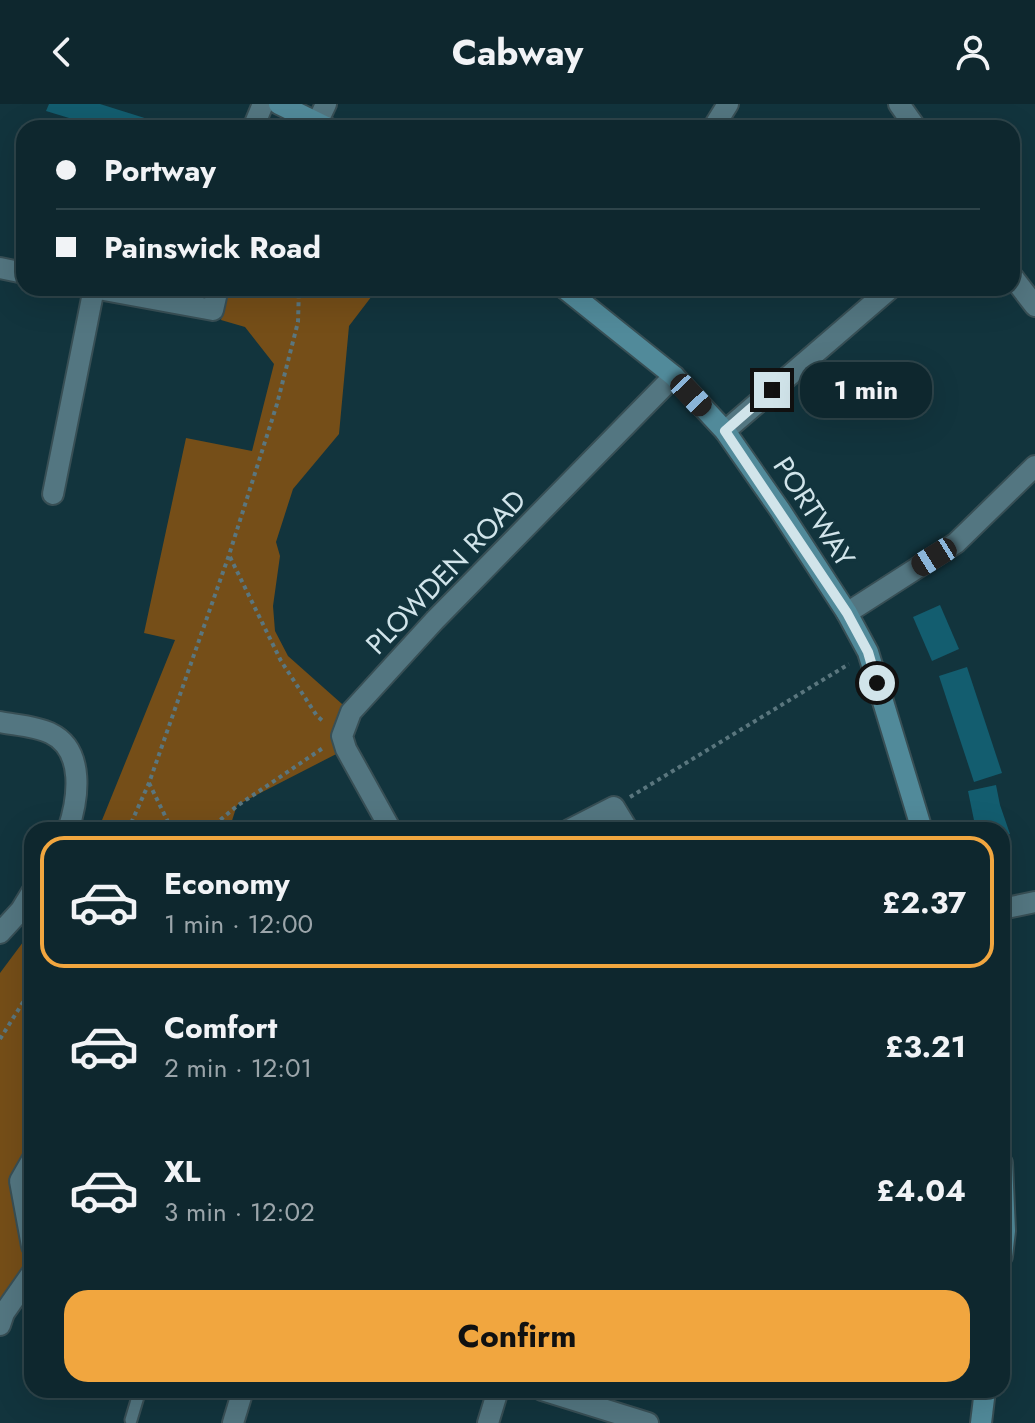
<!DOCTYPE html>
<meta charset="utf-8">
<style>
:root{--surface:#0e272e;--page:#172f36;--text:#f1f3f6;--muted:#9ba5aa;--line:#2e444a;--accent:#f1a63f}
body{margin:0;font-family:Jost,sans-serif;background:var(--page);color:var(--text);height:100vh;display:flex;flex-direction:column;font-size:30px;white-space:nowrap}
*{box-sizing:border-box;margin:0}
p{font-size:26px;color:var(--muted)}
.icon{flex:none;width:44px;height:44px;fill:none;stroke:currentColor;stroke-width:2;stroke-linecap:round;stroke-linejoin:round}
.map{position:relative;flex:1;overflow:hidden}
.drawer{position:absolute;left:24px;top:718px;width:986px;height:576px;display:flex;flex-direction:column;background:var(--surface);border-radius:24px;box-shadow:0 8px 32px #0002,0 0 0 2px var(--line)}
.drawer>*{flex:none}
.hud{position:absolute;left:16px;top:16px;width:1004px;height:176px;border-radius:24px;box-shadow:0 8px 32px #0002,0 0 0 2px var(--line);display:grid;align-content:center;height:176px;padding:0 40px;background:var(--surface)}
.end{position:absolute;width:36px;height:36px;margin:-18px;border:10px solid #d1e4ea;background:#111;box-shadow:0 0 0 4px #111}
.from{border-radius:50%}
.bubble{position:absolute;height:56px;border-radius:24px;background:var(--surface);box-shadow:0 8px 32px #0002,0 0 0 2px var(--line);font-size:26px;font-weight:700;line-height:56px;text-align:center}
.car{position:absolute;width:24px;height:48px;margin:-24px -12px;border-radius:10px;box-shadow:0 0 6px 2px #0007;background:linear-gradient(#222 24%,#8ab4d8 0 40%,#222 0 76%,#8ab4d8 0 86%,#222 0)}
.hud b{display:flex;align-items:center;gap:28px;height:76px;font-size:30px}
.hud b+b{border-top:2px solid var(--line)}
.hud i{width:20px;height:20px;background:var(--text)}
ul{padding:14px 0 0;list-style:none}
li{display:flex;align-items:center;gap:24px;height:132px;margin:0 16px 12px;padding:0 24px;border:4px solid transparent;border-radius:24px}
li div{flex:1}
li b{display:block;font-size:30px}
li em{font-style:normal;font-weight:700}
li.active{border-color:var(--accent)}
li>.icon{width:72px;height:72px;stroke-width:1.5}
.button{display:flex;gap:16px;margin-top:auto;padding:16px 40px}
.button a{flex:1;height:92px;border-radius:24px;background:var(--accent);color:#111;font-size:32px;font-weight:700;line-height:92px;text-align:center}
header{display:flex;justify-content:space-between;align-items:center;height:104px;padding:0 40px;background:var(--surface);font-size:36px;font-weight:700}
.map>svg:first-child{display:block}
.green{fill:#754e18}
.building{fill:#135d6f}
.lines{fill:none;stroke-linecap:round;stroke-linejoin:round}
.lane-casing{stroke:#384f55;stroke-width:15}
.street-casing{stroke:#384f55;stroke-width:24}
.secondary-casing{stroke:#384f55;stroke-width:24}
.path{stroke:#5a767e;stroke-width:4;stroke-dasharray:4 4;stroke-linecap:butt}
.lane{stroke:#537681;stroke-width:11}
.street{stroke:#537681;stroke-width:20}
.secondary{stroke:#518a9a;stroke-width:20}
.route{stroke:#d1e4ea;stroke-width:10}
.labels{text-anchor:middle;dominant-baseline:central;stroke-width:6;stroke-linejoin:round;paint-order:stroke}
.street-label{font-size:28px;fill:#d1e4ea;stroke:#12343d}
</style>
<header><svg class="icon" aria-label="back" viewBox="0 0 24 24"><path d="M15 5l-7 7 7 7"/></svg>Cabway<svg class="icon" aria-label="person" viewBox="0 0 24 24"><circle cx="12" cy="8" r="4"/><path d="M4 21q1-7 8-7t8 7"/></svg></header>
<div class="map">
<svg width="1035" height="1319" viewBox="0 0 1035 1319">
<rect width="100%" height="100%" fill="#12343d"/>
<!-- green -->
<g class="green">
<path d="M228,184h150l-29,38 -10,108 -46,55 -17,53 4,14 -7,50 2,25 13,25 63,56 -5,37 -109,56 -8,25h-131l77,-190 -31,-7 42,-195 66,13 22,-87 -29,-37 -24,-7z"/>
<path d="M32,826v231l-12,20 12,65v27l-32,52v-352z"/>
</g>
<!-- building -->
<g class="building">
<path d="M49,0h51l51,16 -3,8h-46l-56,-17z"/>
<path d="M940,501l19,44 -27,12 -19,-44z"/>
<path d="M967,563l35,106 -28,9 -35,-106z"/>
<path d="M996,681l4,20 10,29 -8,2v-6h-26l-8,-39z"/>
</g>
<g class="lines">
<!-- lane casing -->
<g class="lane-casing">
<path id="lane" d="M131,1316l9,-30"/>
</g>
<!-- street casing -->
<g class="street-casing">
<g id="street">
<path d="M899,0l17,24"/>
<path d="M318,17l8,-17"/>
<path d="M253,24l10,-24"/>
<path d="M713,24l15,-24"/>
<path d="M0,164l24,5"/>
<path d="M1012,172l23,30"/>
<path d="M93,184l120,22 5,-22"/>
<path d="M725,327l166,-143"/>
<path d="M53,390l41,-206"/>
<path d="M847,509l109,-70 79,-77"/>
<path d="M0,618c15,3 36,4 50,11 36,17 28,67 18,97"/>
<path d="M391,726l-45,-81 -4,-13 9,-24 84,-92 239,-244"/>
<path d="M569,726l45,-23 14,23"/>
<path d="M1002,805l33,-7"/>
<path d="M0,829l21,-23 11,-18"/>
<path d="M32,1056l-12,21 12,65"/>
<path d="M0,1221l4,-12 28,-40"/>
<path d="M542,1286l106,33"/>
<path d="M233,1319l10,-33"/>
<path d="M488,1319l10,-33"/>
</g>
</g>
<!-- secondary casing -->
<g class="secondary-casing">
<g id="secondary">
<path d="M279,0l49,24"/>
<path d="M564,184l110,88 51,55 55,79 67,103 21,39 54,178"/>
<path d="M1002,1059l3,68 -3,25"/>
<path d="M981,1319l4,-33"/>
</g>
</g>
<!-- path -->
<g class="path">
<path d="M230,453l51,104 36,55 7,6"/>
<path d="M149,679l23,47"/>
<path d="M630,693l219,-133"/>
<path d="M128,726l21,-47 80,-228 48,-151 21,-82 1,-34"/>
<path d="M208,726l29,-24 86,-58"/>
<path d="M0,935l32,-51"/>
</g>
<!-- lane -->
<use href="#lane" class="lane"/>
<!-- street -->
<use href="#street" class="street"/>
<!-- secondary -->
<use href="#secondary" class="secondary"/>
</g>
<g class="lines">
<!-- route -->
<path class="route" d="M772,286l-47,41 122,182 21,39 9,31"/>
</g>
<g class="labels">
<!-- street labels -->
<g class="street-label">
<text transform="translate(814 408) rotate(57)">PORTWAY</text>
<text transform="translate(446 468) rotate(-46)">PLOWDEN ROAD</text>
</g>
</g>
</svg>
<i class="end from" style="left:877px;top:579px"></i>
<i class="end" style="left:772px;top:286px"></i>
<div class="bubble" style="left:800px;top:258px;width:132px">1 min</div>
<i class="car" style="left:691px;top:291px;rotate:137deg"></i>
<i class="car" style="left:934px;top:453px;rotate:238deg"></i>
<div class="hud">
<b><i class="from"></i>Portway</b>
<b><i></i>Painswick Road</b>
</div>
<section class="drawer">
<ul>
<li class="active"><svg class="icon" aria-label="car" viewBox="0 0 24 24"><path d="M5 17H2v-5l4-1 3-4h7l3 4 3 1v5h-3M9 17h6M6 11h13"/><circle cx="7" cy="17" r="2"/><circle cx="17" cy="17" r="2"/></svg><div><b>Economy</b><p>1 min · 12:00</p></div><em>£2.37</em></li>
<li><svg class="icon" aria-label="car" viewBox="0 0 24 24"><path d="M5 17H2v-5l4-1 3-4h7l3 4 3 1v5h-3M9 17h6M6 11h13"/><circle cx="7" cy="17" r="2"/><circle cx="17" cy="17" r="2"/></svg><div><b>Comfort</b><p>2 min · 12:01</p></div><em>£3.21</em></li>
<li><svg class="icon" aria-label="car" viewBox="0 0 24 24"><path d="M5 17H2v-5l4-1 3-4h7l3 4 3 1v5h-3M9 17h6M6 11h13"/><circle cx="7" cy="17" r="2"/><circle cx="17" cy="17" r="2"/></svg><div><b>XL</b><p>3 min · 12:02</p></div><em>£4.04</em></li>
</ul>
<div class="button"><a>Confirm</a></div>
</section>
</div>
